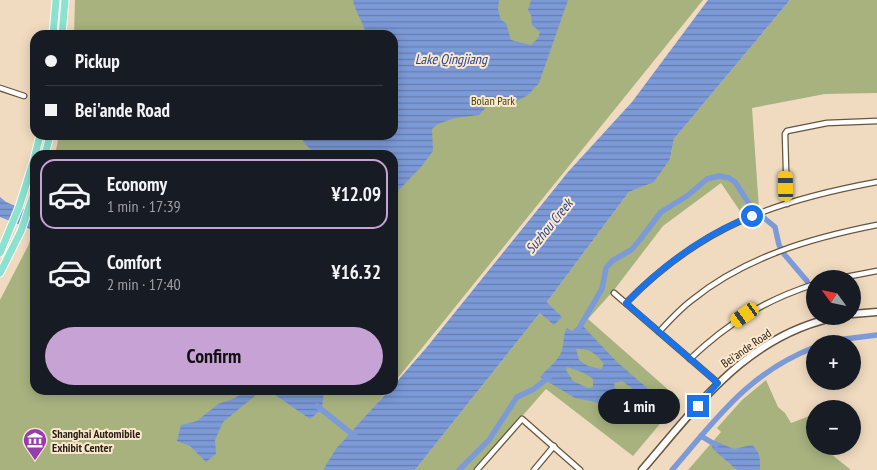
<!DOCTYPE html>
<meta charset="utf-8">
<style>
:root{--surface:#171b24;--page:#242831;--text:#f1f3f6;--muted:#9ea1a6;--line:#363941;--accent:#c7a2d5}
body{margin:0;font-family:"PT Sans Narrow",sans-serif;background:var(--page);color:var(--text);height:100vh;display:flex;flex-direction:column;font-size:19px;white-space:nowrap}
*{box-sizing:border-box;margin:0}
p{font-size:16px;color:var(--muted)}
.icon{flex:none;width:28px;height:28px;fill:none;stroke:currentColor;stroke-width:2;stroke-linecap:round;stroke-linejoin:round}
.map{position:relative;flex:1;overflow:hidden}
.panel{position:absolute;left:30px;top:150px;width:368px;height:245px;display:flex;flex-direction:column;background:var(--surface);border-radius:15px;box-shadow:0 2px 12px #0003}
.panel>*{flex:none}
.banner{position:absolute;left:30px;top:30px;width:368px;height:110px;border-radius:15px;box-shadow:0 2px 12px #0003;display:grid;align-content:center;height:110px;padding:0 15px;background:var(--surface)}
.needle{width:32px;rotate:303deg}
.buttons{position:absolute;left:806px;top:270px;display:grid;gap:10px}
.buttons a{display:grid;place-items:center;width:55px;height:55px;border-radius:50%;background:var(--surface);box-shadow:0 2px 12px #0003;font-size:25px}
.end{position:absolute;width:22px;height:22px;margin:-11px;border:6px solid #1a73e8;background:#fff;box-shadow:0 0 0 2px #fff}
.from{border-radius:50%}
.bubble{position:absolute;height:35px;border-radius:18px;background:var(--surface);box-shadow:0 2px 12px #0003;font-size:16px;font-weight:600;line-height:35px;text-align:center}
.car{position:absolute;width:15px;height:30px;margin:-15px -8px;border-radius:6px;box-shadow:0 0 4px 1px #0007;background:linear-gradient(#f5c518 24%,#345 0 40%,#f5c518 0 76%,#345 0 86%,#f5c518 0)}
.banner b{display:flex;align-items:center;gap:18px;height:48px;font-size:19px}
.banner b+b{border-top:1px solid var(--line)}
.banner i{width:12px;height:12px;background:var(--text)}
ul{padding:9px 0 0;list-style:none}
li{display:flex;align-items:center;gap:15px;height:70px;margin:0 10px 8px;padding:0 5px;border:2px solid transparent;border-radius:15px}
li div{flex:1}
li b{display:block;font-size:19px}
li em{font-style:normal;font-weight:600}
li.on{border-color:var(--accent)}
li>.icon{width:45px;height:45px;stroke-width:1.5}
.button{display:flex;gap:10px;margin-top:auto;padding:10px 15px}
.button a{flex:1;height:58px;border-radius:30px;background:var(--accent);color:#111;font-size:20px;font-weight:600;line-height:58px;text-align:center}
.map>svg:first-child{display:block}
.green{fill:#a7b27f}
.water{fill:url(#water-rules);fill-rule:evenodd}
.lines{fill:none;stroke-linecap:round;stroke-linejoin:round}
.canal{stroke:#7c9ad8;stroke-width:5.5}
.street-casing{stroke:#67553d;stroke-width:7}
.secondary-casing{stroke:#67553d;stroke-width:9}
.primary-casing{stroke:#fff;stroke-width:9}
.street{stroke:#fff;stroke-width:4.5}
.secondary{stroke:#fff;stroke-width:6}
.primary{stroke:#8be2ce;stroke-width:7}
.route{stroke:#1a73e8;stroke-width:6}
.labels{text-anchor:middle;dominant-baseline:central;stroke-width:4;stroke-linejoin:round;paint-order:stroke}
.park-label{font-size:12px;fill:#3b430b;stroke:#fde8cd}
.street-label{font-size:12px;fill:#292218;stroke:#fde8cd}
.poi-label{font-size:12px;font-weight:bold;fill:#292218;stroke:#fde8cd;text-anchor:start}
.water-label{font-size:14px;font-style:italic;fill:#25458f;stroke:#fde8cd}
</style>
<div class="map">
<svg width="877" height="470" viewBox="0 0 877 470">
<defs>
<pattern id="water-rules" width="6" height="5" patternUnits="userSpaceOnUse" patternTransform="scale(1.25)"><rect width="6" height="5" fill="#7c9ad8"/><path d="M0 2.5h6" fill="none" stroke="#667dae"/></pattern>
</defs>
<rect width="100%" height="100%" fill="#f0dbc0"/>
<!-- green -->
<g class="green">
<path d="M75,0h628l-310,384 -1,-229h-337l4,-20h333v-100h-318z"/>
<path d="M790,0h87v93l-52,1 -73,14 7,101 -17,5 -21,-31 -58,43 -49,64 -26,29 92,81 -47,56 -87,-67 -71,81h-60l125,-157 21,4 -14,-15 82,-110 19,-8 22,-25 4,-20z"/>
<path d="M35,226v164h353l-65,80h-323v-170l28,-54z"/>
<path d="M766,380l12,27 7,6 6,10 24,-9v32h6l30,24h-163l33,-38 -4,-4 25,-28z"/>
</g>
<!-- water -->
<g class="water">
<path d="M353,0h146l-1,10 3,10 5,3 5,17 20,5 7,-7 2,-6 -8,-7 -1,-10 -3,-5 3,-10h37l-29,83 -11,12 -18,10 -23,1 -8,9 -24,3 -17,6 -6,5 1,22 -12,16 -28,29 -1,-41h-75l-12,-11 -5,-9h92v-100h-26c-2,-13 -11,-22 -13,-35z"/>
<path d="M708,0h82l-116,139 -4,20 -16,23 -25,10 -82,110 15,15 -8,8 -14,-12 -125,157h-92l13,-21 53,-59h3l1,-4 34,-39 141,-175 64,-70z"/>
<path d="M0,197l6,5 29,12v17l-35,-14z"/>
<path d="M581,324l35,37 54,47 -5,6 -18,-11 -22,5 -50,-10 -35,-21c6,-7 15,-14 20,-22 5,-9 2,-20 7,-27l5,3zM576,349c13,-1 21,5 28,15l-3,5 -13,-3 -9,-6zM567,367l17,6 9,6v8l-5,1 -15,-7 -7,-11zM622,381l15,11 -4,5 -5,1 -13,-10 -1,-5z"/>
<path d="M248,390h14l-39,32 -8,18 1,14 -10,8 -16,-16 -13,-5 4,-16 16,-4 21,-17 15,-5z"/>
<path d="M268,390h56l-2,19 -12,10z"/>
<path d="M715,441l19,8 18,-4c9,8 8,14 8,25h-23l-24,-21 -1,-3z"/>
</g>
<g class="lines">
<!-- canal -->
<g class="canal">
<path d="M578,330l24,-41 4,-21 6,-7 19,-11 8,-9 22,-29 26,-16 20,-17 12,-3 10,2 6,4 17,26 23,19 4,18 5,9 23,27 3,9 2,15"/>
<path d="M826,344l19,-5 32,-4"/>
<path d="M317,406l39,31"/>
<path d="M701,436l15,9"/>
<path d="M459,470l30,-30 28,-43 17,-8 16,-13"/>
<path d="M672,470c45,-52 76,-97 143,-123"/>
</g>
<!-- street casing -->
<g class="street-casing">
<g id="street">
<path d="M0,88l24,8"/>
<path d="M787,204l-2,-70 2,-3 40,-8 50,-2"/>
<path d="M835,279l42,-8"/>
<path d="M614,293l104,90"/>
<path d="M626,303c75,-77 148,-102 251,-121"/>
<path d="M659,332c10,-11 21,-23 33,-32 53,-43 119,-62 185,-75"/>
<path d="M690,359c38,-36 75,-59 125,-75"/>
<path d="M477,470l45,-51 58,51"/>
<path d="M534,470l20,-24"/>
</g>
</g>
<!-- secondary casing -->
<g class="secondary-casing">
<g id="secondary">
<path d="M852,314l25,-2"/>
<path d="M642,470c57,-66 107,-138 200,-154"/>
</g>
</g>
<!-- primary casing -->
<g class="primary-casing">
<g id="primary">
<path d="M53,35l3,-35"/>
<path d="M62,35l3,-35"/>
<path d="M35,155l5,-20"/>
<path d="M45,155l5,-20"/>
<path d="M0,253l19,-46 16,-51"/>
<path d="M0,273l21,-42 14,-41"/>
</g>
</g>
<!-- street -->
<use href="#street" class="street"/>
<!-- secondary -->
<use href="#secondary" class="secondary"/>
<!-- primary -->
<use href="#primary" class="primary"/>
</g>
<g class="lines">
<!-- route -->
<path class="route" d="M698,406l20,-23 -92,-80c36,-37 77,-68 126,-87"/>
</g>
<!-- icons -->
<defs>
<g id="museum-pin" transform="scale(1.25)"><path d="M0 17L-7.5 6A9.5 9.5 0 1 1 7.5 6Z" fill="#933eac" stroke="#fde8cd"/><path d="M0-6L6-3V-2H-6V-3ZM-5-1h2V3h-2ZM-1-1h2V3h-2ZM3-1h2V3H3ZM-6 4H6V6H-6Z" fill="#fff"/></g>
</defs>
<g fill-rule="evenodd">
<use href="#museum-pin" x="35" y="440"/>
</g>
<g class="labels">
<!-- park labels -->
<g class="park-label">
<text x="493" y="100">Bolan Park</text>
</g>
<!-- street labels -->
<g class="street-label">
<text transform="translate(746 348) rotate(-35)">Bei'ande Road</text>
</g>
<!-- poi labels -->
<g class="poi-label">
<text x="52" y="433">Shanghai Automibile<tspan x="52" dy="14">Exhibit Center</tspan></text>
</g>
<!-- water labels -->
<g class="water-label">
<text x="451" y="59">Lake Qingjiang</text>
<text transform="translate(549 226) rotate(-51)">Suzhou Creek</text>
</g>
</g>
</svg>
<div class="buttons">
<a><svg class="needle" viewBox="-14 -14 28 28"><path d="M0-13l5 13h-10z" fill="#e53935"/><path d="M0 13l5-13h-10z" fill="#9ea1a6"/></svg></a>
<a>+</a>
<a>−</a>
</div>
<i class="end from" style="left:752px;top:216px"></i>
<i class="end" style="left:698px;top:406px"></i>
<div class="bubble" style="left:598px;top:389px;width:82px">1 min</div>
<i class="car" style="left:786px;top:186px;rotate:359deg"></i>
<i class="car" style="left:745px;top:315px;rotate:235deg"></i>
<div class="banner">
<b><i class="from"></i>Pickup</b>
<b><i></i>Bei'ande Road</b>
</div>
<section class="panel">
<ul>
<li class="on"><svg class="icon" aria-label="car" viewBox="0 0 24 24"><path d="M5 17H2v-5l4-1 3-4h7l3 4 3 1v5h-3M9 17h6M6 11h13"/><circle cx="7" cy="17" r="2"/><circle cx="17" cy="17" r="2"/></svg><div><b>Economy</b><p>1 min · 17:39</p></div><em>¥12.09</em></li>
<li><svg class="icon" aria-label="car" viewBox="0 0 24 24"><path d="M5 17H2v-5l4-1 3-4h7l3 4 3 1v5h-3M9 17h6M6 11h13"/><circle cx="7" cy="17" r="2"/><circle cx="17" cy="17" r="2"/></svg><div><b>Comfort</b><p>2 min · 17:40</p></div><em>¥16.32</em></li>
</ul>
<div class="button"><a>Confirm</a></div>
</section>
</div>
